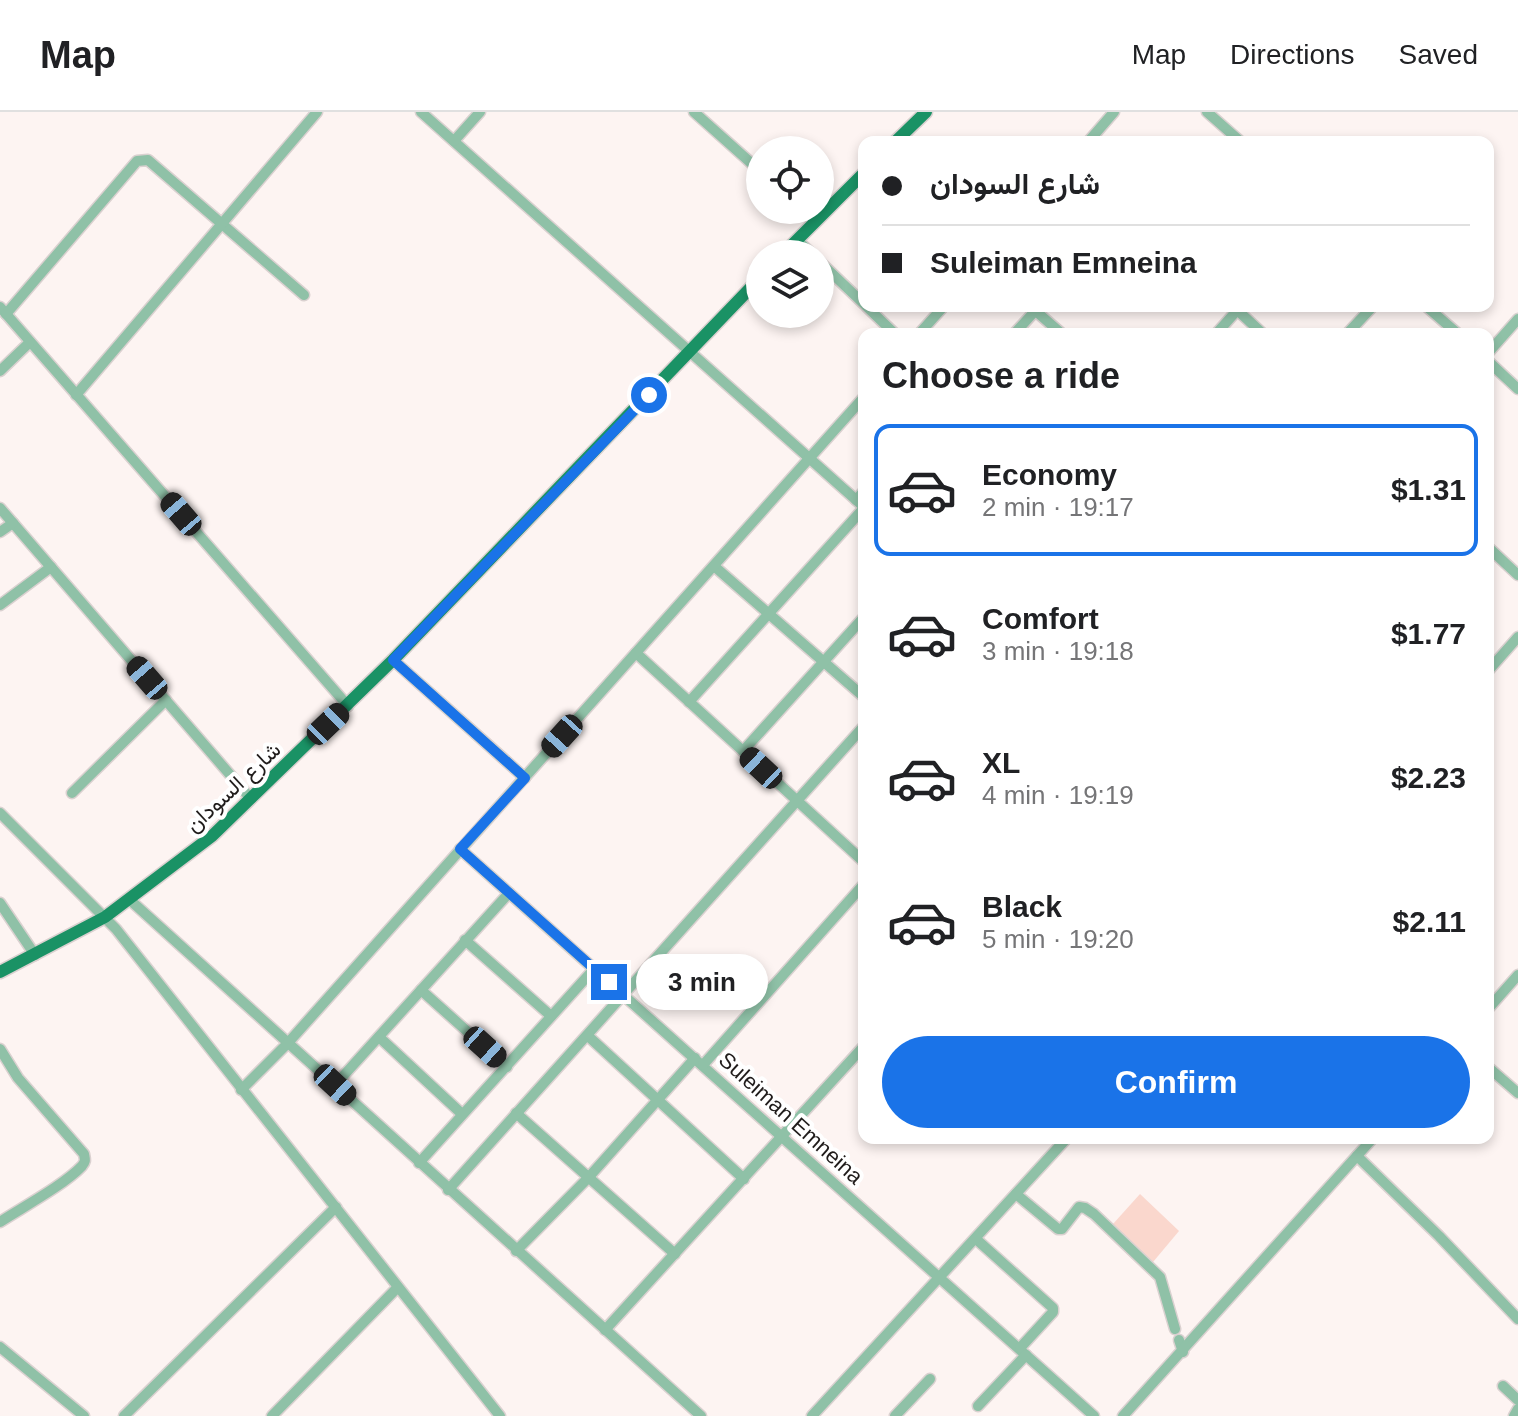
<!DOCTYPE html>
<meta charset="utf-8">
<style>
:root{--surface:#fff;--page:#f2f2f2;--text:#202124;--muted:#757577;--line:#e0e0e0;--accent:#1a73e8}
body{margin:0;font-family:Helvetica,Vazirmatn,sans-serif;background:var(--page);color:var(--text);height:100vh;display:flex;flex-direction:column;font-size:30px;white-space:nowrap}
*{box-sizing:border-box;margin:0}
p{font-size:26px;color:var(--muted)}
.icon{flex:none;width:44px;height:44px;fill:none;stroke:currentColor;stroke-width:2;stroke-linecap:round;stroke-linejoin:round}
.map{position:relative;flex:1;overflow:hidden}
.drawer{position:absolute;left:858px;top:216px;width:636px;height:816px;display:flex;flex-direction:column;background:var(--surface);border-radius:16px;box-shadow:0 4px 12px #0003}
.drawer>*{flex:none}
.hud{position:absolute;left:858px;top:24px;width:636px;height:176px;border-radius:16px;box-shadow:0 4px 12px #0003;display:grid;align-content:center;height:176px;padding:0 24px;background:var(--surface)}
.buttons{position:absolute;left:746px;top:24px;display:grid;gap:16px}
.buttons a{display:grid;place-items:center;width:88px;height:88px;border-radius:50%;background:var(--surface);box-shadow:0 4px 12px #0003;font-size:40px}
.end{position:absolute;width:36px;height:36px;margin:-18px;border:10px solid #1a73e8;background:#fff;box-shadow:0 0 0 4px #fff}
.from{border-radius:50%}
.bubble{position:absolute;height:56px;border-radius:28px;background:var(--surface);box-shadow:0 4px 12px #0003;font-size:26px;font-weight:700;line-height:56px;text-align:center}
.car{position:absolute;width:24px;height:48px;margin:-24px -12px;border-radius:10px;box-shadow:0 0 6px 2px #0007;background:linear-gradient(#222 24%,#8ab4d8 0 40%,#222 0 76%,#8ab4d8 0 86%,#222 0)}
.hud b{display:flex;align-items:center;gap:28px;height:76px;font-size:30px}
.hud b+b{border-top:2px solid var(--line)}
.hud i{width:20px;height:20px;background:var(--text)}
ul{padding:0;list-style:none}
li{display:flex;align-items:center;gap:24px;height:132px;margin:0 16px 12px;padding:0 8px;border:4px solid transparent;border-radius:16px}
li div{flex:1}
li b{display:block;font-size:30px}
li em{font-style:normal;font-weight:700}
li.active{border-color:var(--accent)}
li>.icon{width:72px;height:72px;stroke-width:1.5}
h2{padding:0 24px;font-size:36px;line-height:96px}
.primary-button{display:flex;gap:16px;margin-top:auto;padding:16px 24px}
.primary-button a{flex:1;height:92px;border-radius:48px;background:var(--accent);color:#fff;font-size:32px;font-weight:700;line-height:92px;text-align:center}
header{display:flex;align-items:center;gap:48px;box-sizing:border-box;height:112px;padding:0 40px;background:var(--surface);border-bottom:2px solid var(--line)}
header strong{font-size:38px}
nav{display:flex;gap:44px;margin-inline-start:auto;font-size:28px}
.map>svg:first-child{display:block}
.green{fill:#fad7cd}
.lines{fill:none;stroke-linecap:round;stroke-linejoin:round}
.minor-casing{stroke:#dad1d0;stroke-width:13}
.major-casing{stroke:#dad1d0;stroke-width:15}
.minor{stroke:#8fc1a7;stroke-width:10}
.major{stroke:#1a9265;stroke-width:12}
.route{stroke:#1a73e8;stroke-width:10}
.labels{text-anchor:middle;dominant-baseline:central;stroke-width:8;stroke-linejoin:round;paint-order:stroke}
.street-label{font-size:22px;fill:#201c1b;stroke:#fff}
</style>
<header>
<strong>Map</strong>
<nav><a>Map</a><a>Directions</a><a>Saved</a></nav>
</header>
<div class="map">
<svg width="1518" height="1304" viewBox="0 0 1518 1304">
<rect width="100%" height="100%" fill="#fdf4f2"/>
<!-- green -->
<path class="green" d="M1140,1082l39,37 -26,31h-4l-36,-38z"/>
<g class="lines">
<!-- minor casing -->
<g class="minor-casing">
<g id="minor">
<path d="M421,0l443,395"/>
<path d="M694,0l66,59"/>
<path d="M1207,0l34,30"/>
<path d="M454,29l26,-29"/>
<path d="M1088,30l26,-30"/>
<path d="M804,98l12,11"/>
<path d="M797,128l15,14"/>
<path d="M820,150l44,42"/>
<path d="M866,194l29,28"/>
<path d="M1030,194l32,28"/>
<path d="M1233,194l30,28"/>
<path d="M1426,194l32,28"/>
<path d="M0,195l348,399"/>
<path d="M6,202l131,-153 11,-1 156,135"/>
<path d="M919,222l25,-28"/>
<path d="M1014,222l21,-23"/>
<path d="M1216,222l24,-27"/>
<path d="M1347,222l26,-28"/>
<path d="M1488,241l30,-34"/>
<path d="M1488,249l30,28"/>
<path d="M0,259l30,-29"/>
<path d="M76,283l241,-283"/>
<path d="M856,388l8,-9"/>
<path d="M0,396l251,291"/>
<path d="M0,420l13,-9"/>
<path d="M1488,435l30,28"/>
<path d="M714,454l150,131"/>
<path d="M0,493l51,-38"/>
<path d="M636,541l228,209"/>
<path d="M393,548l132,118"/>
<path d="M1488,559l30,-34"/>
<path d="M689,590l175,-194"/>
<path d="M743,639l121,-134"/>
<path d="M72,681l94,-93"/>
<path d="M0,701l116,116 384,487"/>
<path d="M460,737l634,567"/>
<path d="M130,788l571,516"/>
<path d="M0,791l35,52"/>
<path d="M465,828l86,76"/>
<path d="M421,878l86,77"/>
<path d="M1488,897l30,-34"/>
<path d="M588,924l156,143"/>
<path d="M379,925l83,77"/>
<path d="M0,937l18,29 66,76c1,6 2,7 -2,12 -18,19 -59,41 -82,56"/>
<path d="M703,953l161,-181"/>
<path d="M1488,955l30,26"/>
<path d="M335,973l174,-192"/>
<path d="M241,978l46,-46 577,-647"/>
<path d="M516,1001l159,141"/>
<path d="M1357,1044l82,80 79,83"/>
<path d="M419,1051l175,-194"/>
<path d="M448,1078l416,-464"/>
<path d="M1016,1082l42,35h4l17,-22 6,1 9,6 66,63 15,52"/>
<path d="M976,1127l77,69v4l-33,36"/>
<path d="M516,1139l72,-73 107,-120"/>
<path d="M605,1218l259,-284"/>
<path d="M1179,1228l4,12"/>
<path d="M0,1235l84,69"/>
<path d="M1503,1274l15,14"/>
<path d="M978,1294l48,-51"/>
<path d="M124,1304l212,-209"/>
<path d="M272,1304l125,-128"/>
<path d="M812,1304l255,-278"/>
<path d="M895,1304l35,-37"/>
<path d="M1123,1304l250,-278"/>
<path d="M1514,1304l4,-7"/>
</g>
</g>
<!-- major casing -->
<g class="major-casing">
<g id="major">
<path d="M895,30l31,-30"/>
<path d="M783,142l81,-81"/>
<path d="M0,860l105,-55 107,-81 181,-176 367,-382"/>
</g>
</g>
<!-- minor -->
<use href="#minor" class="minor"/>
<!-- major -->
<use href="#major" class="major"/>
</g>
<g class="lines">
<!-- route -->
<path class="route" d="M609,870l-149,-133 65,-71 -132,-118 256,-265"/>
</g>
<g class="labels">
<!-- street labels -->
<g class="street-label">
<text transform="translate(233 675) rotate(-43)">شارع السودان</text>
<text transform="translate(791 1006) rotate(42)">Suleiman Emneina</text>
</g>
</g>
</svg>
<div class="buttons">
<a><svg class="icon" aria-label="locate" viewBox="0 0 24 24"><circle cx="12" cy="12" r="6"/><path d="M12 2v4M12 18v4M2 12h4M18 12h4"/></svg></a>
<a><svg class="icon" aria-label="layers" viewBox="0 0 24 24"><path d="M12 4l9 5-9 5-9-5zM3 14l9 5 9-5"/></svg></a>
</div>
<i class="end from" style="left:649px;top:283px"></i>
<i class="end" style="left:609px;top:870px"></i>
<div class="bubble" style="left:636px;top:842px;width:132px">3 min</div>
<i class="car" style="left:181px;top:402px;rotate:319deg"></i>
<i class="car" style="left:147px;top:566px;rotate:319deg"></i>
<i class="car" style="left:328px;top:612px;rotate:46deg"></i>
<i class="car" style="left:562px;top:624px;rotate:222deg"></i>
<i class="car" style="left:761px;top:656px;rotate:313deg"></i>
<i class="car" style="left:485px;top:935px;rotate:132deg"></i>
<i class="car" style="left:335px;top:973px;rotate:133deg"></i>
<div class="hud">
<b><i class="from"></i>شارع السودان</b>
<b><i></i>Suleiman Emneina</b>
</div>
<section class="drawer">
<h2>Choose a ride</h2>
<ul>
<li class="active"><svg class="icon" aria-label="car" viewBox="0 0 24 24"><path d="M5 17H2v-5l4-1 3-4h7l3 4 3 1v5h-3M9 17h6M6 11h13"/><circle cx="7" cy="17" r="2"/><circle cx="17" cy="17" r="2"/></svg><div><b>Economy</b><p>2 min · 19:17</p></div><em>$1.31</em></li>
<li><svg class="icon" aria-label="car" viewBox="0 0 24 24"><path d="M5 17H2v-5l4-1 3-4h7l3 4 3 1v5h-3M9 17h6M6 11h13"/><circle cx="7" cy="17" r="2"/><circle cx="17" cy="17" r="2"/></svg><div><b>Comfort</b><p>3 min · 19:18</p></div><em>$1.77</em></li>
<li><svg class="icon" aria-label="car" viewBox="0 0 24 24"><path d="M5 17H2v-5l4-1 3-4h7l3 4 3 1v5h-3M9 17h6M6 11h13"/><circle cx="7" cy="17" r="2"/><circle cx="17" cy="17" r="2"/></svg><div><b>XL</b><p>4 min · 19:19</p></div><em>$2.23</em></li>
<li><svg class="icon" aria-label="car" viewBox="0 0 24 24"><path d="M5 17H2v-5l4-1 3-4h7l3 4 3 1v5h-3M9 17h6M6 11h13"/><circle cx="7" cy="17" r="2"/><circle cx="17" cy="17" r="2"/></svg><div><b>Black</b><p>5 min · 19:20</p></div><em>$2.11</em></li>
</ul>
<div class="primary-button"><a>Confirm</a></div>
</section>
</div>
